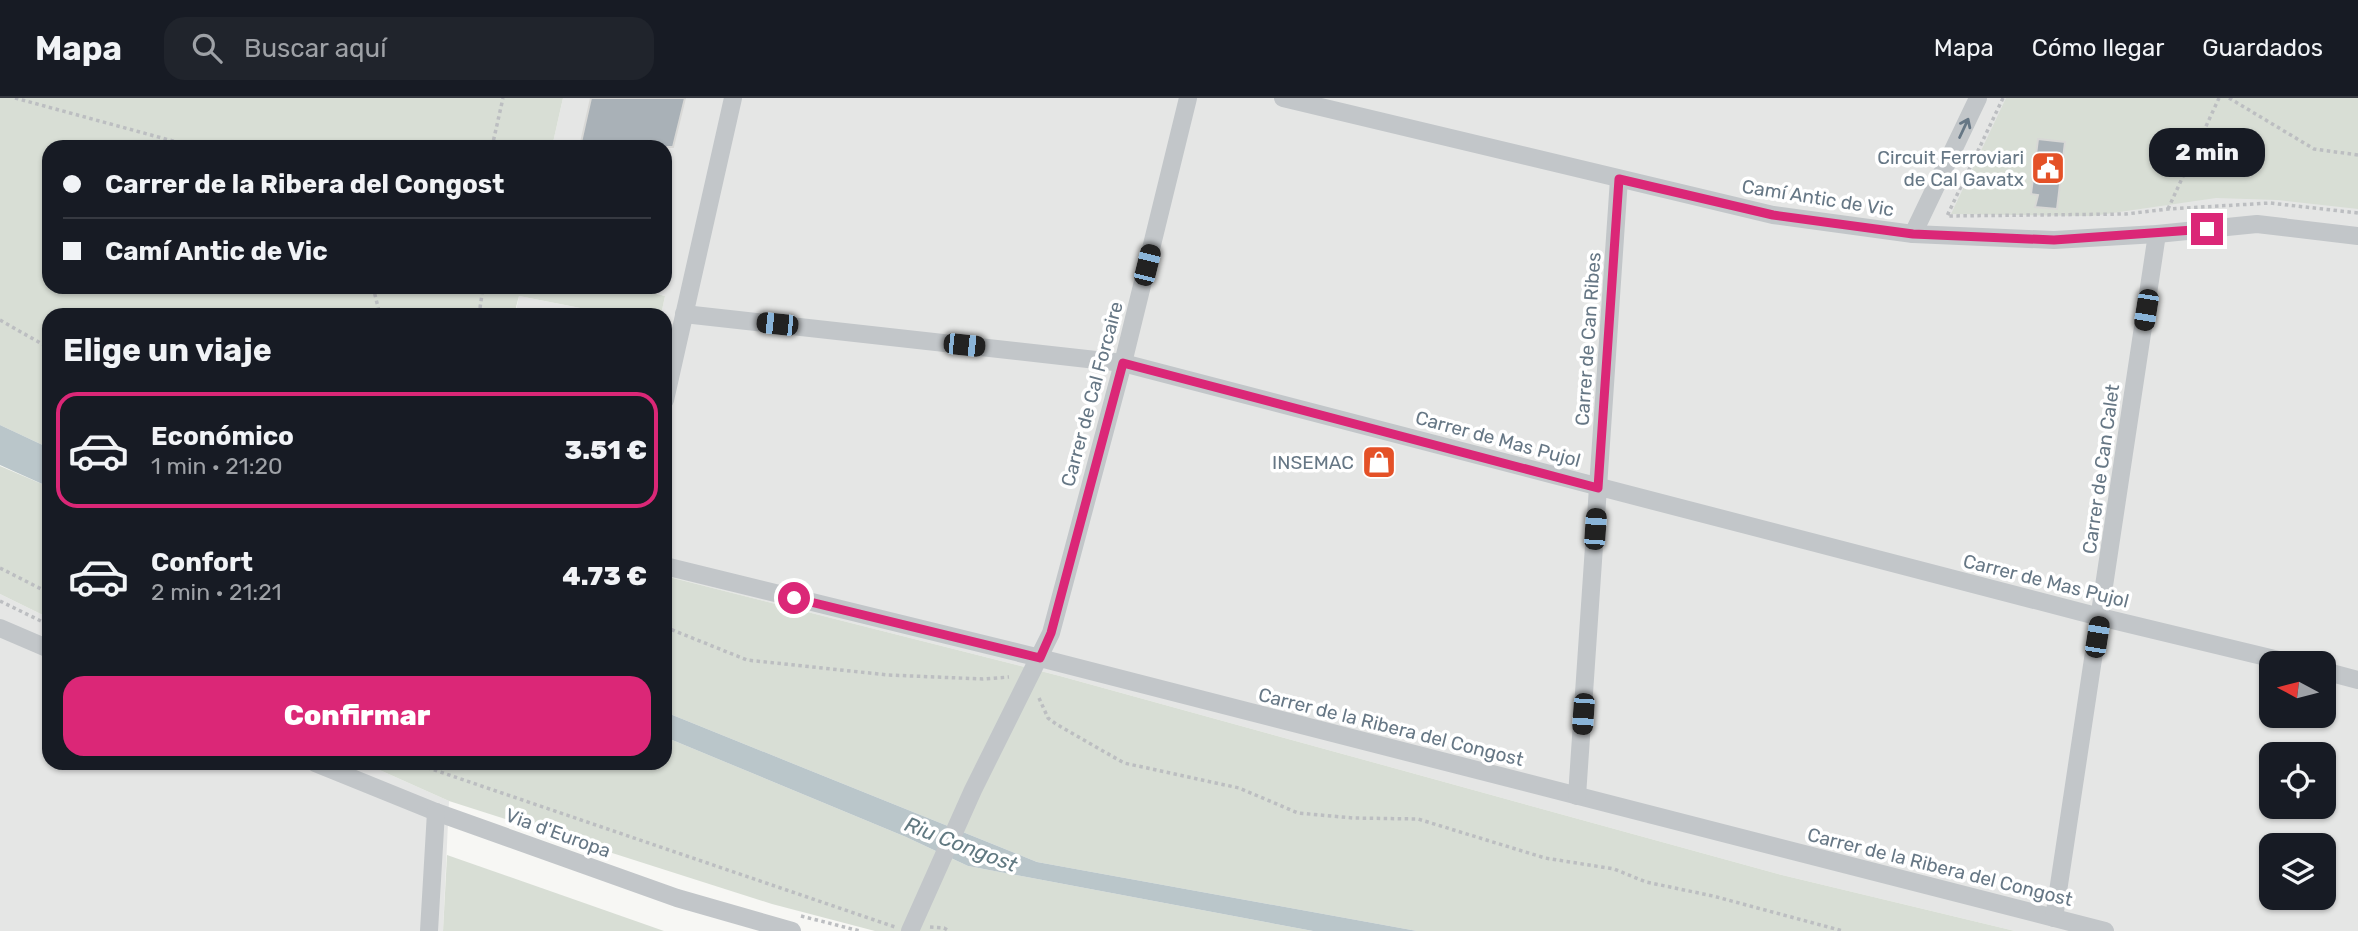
<!DOCTYPE html>
<html lang="es">
<meta charset="utf-8">
<style>
:root{--surface:#171b24;--page:#20242c;--text:#f1f3f6;--muted:#9ea1a6;--line:#363941;--accent:#db2777}
body{margin:0;font-family:Rubik,sans-serif;background:var(--page);color:var(--text);height:100vh;display:flex;flex-direction:column;font-size:26px;white-space:nowrap}
*{box-sizing:border-box;margin:0}
p{font-size:23px;color:var(--muted)}
.icon{flex:none;width:38px;height:38px;fill:none;stroke:currentColor;stroke-width:2;stroke-linecap:round;stroke-linejoin:round}
.map{position:relative;flex:1;overflow:hidden}
.side{position:absolute;left:42px;top:210px;width:630px;height:462px;display:flex;flex-direction:column;background:var(--surface);border-radius:21px;box-shadow:0 2px 5px #0004}
.side>*{flex:none}
.banner{position:absolute;left:42px;top:42px;width:630px;height:154px;border-radius:21px;box-shadow:0 2px 5px #0004;display:grid;align-content:center;height:154px;padding:0 21px;background:var(--surface)}
.needle{width:46px;rotate:277deg}
.controls{position:absolute;left:2259px;top:553px;display:grid;gap:14px}
.controls a{display:grid;place-items:center;width:77px;height:77px;border-radius:14px;background:var(--surface);box-shadow:0 2px 5px #0004;font-size:35px}
.end{position:absolute;width:32px;height:32px;margin:-16px;border:9px solid #db2777;background:#fff;box-shadow:0 0 0 4px #fff}
.from{border-radius:50%}
.bubble{position:absolute;height:49px;border-radius:21px;background:var(--surface);box-shadow:0 2px 5px #0004;font-size:23px;font-weight:800;line-height:49px;text-align:center}
.car{position:absolute;width:21px;height:42px;margin:-21px -10px;border-radius:9px;box-shadow:0 0 5px 2px #0007;background:linear-gradient(#222 24%,#8ab4d8 0 40%,#222 0 76%,#8ab4d8 0 86%,#222 0)}
.banner b{display:flex;align-items:center;gap:24px;height:66px;font-size:26px}
.banner b+b{border-top:2px solid var(--line)}
.banner i{width:18px;height:18px;background:var(--text)}
ul{padding:0;list-style:none}
li{display:flex;align-items:center;gap:21px;height:116px;margin:0 14px 10px;padding:0 7px;border:4px solid transparent;border-radius:21px}
li div{flex:1}
li b{display:block;font-size:26px}
li em{font-style:normal;font-weight:800}
li.current{border-color:var(--accent)}
li>.icon{width:63px;height:63px;stroke-width:1.5}
h2{padding:0 21px;font-size:32px;line-height:84px}
.button{display:flex;gap:14px;margin-top:auto;padding:14px 21px}
.button a{flex:1;height:80px;border-radius:21px;background:var(--accent);color:#fff;font-size:28px;font-weight:800;line-height:80px;text-align:center}
header{display:flex;align-items:center;gap:42px;box-sizing:border-box;height:98px;padding:0 35px;background:var(--surface);border-bottom:2px solid var(--line)}
header strong{font-size:33px}
nav{display:flex;gap:38px;margin-inline-start:auto;font-size:24px}
.search{width:490px;height:63px;background:var(--page);display:flex;align-items:center;gap:18px;box-sizing:border-box;padding:0 24px;border-radius:21px;color:var(--muted);font-size:26px}
.map>svg:first-child{display:block}
.built{fill:#e5e6e5;fill-rule:evenodd}
.green{fill:#d8ded5}
.water{fill:#bac6ca}
.building{fill:#a9b1b7;stroke:#d8d8d6;stroke-width:2}
.lines{fill:none;stroke-linecap:round;stroke-linejoin:round}
.path{stroke:#bcbec1;stroke-width:3.5;stroke-dasharray:3.5 3.5;stroke-linecap:butt}
.minor{stroke:#c2c6c9;stroke-width:18}
.oneway{stroke:#667785}
.route{stroke:#db2777;stroke-width:9}
.labels{text-anchor:middle;dominant-baseline:central;stroke-width:7;stroke-linejoin:round;paint-order:stroke}
.poi-label{font-size:19px;fill:#667785;stroke:#fff;text-anchor:end}
.street-label{font-size:19px;fill:#667785;stroke:#fff}
.water-label{font-size:21px;font-style:italic;fill:#617981;stroke:#fff}
</style>
<header>
<strong>Mapa</strong>
<div class="search"><svg class="icon" aria-label="search" viewBox="0 0 24 24"><circle cx="10" cy="10" r="6"/><path d="M15 15l6 6"/></svg>Buscar aquí</div>
<nav><a>Mapa</a><a>Cómo llegar</a><a>Guardados</a></nav>
</header>
<div class="map">
<svg width="2358" height="833" viewBox="0 0 2358 833">
<rect width="100%" height="100%" fill="#f7f7f4"/>
<!-- built -->
<g class="built">
<path d="M563,0h1795v833h-343l-233,-56 -722,-199 -395,-100v-261h-4l4,-19 -35,-9h35v-140h-113zM2272,565h52v53h-52zM2272,656h52v53h-52zM2272,747h52v53h-52z"/>
<path d="M519,198l97,19h-101z"/>
<path d="M0,496l49,24v145h315l85,38 -6,130h-443z"/>
</g>
<!-- green -->
<g class="green">
<path d="M0,0h563l-11,49h-503v140h581l35,9 -4,19h-45l-97,-19 -5,19h-465v133l-49,-23z"/>
<path d="M2006,0h352v111l-80,-9 -62,-2 -124,18 -141,-2z"/>
<path d="M0,368l49,21v131l-49,-24z"/>
<path d="M665,478l395,100 722,199 233,56h-598l-380,-69 -372,-150z"/>
<path d="M665,639l241,100 62,29 345,65h-438l-103,-27 -323,-103 -85,-38h301z"/>
<path d="M447,757l217,76h-221z"/>
</g>
<!-- water -->
<g class="water">
<path d="M0,327l49,23v39l-49,-22z"/>
<path d="M665,614l372,150 380,69h-104l-345,-65 -62,-29 -241,-100z"/>
</g>
<!-- building -->
<g class="building">
<path d="M591,0h94l-12,49h-93z"/>
<path d="M2038,41l27,3 -8,67 -22,-2 3,-12 -7,-1z"/>
</g>
<g class="lines">
<!-- path -->
<g class="path">
<path d="M15,0l180,49"/>
<path d="M2003,0l-56,118 179,-2 42,-5 102,-6 88,10"/>
<path d="M2229,0l85,51 44,6"/>
<path d="M492,49l11,-49"/>
<path d="M2168,111l51,-111"/>
<path d="M373,189l7,28"/>
<path d="M479,217l4,-28"/>
<path d="M0,222l49,28"/>
<path d="M0,470l49,25"/>
<path d="M0,503l49,24"/>
<path d="M665,529l82,33 141,15 95,4 26,-2"/>
<path d="M1039,600l9,20 8,6 68,39 115,25 59,25 55,5 65,1 127,39 69,11 32,13 67,14 130,35"/>
<path d="M414,665l481,164"/>
<path d="M801,818l59,15"/>
<path d="M930,829l14,1 5,3"/>
</g>
<!-- minor -->
<g class="minor">
<path d="M1283,0l490,117 140,19 141,6 103,-6 100,-10 101,12"/>
<path d="M1913,136l65,-136"/>
<path d="M684,216l439,49 977,254 191,46"/>
<path d="M665,302l68,-302"/>
<path d="M665,468l375,92 1065,273"/>
<path d="M0,530l49,21"/>
<path d="M2324,573l34,9"/>
<path d="M315,665l121,49 241,86 115,33"/>
<path d="M1577,698l42,-617"/>
<path d="M2054,820l103,-684"/>
<path d="M429,833l7,-119"/>
<path d="M910,833l63,-141 78,-157 72,-270 65,-265"/>
</g>
</g>
<!-- one-way arrows -->
<defs><path id="oneway-shaft" d="M-6 0H5M1.5-3L5.5 0L1.5 3" fill="none" stroke-width="1.6" stroke-linecap="round" stroke-linejoin="round" transform="scale(1.75)"/></defs>
<use class="oneway" href="#oneway-shaft" transform="translate(1964 30) rotate(-65)"/>
<g class="lines">
<!-- route -->
<path class="route" d="M794,500l246,60 11,-25 72,-270 475,125 21,-309 154,36 140,19 141,6 153,-11"/>
</g>
<!-- icons -->
<defs>
<g id="civic-square" transform="scale(1.75)"><rect x="-9" y="-9" width="18" height="18" rx="4" fill="#e45127" stroke="#fff"/><path d="M-.6-6.5H3V-4.5H.6V-3L4-1V1h2V6H-6V1h2V-1L-.6-3ZM-1.2 2.5V6h2.4V2.5Z" fill="#fff"/></g>
<g id="shop-square" transform="scale(1.75)"><rect x="-9" y="-9" width="18" height="18" rx="4" fill="#e45127" stroke="#fff"/><path d="M-5-2.5h2.3a2.7 3.5 0 0 1 5.4 0H5L5.5 6h-11ZM-1.5-2.5h3a1.5 2.3 0 0 0-3 0Z" fill="#fff"/></g>
</defs>
<g fill-rule="evenodd">
<use href="#civic-square" x="2048" y="70"/>
<use href="#shop-square" x="1379" y="364"/>
</g>
<g class="labels">
<!-- poi labels -->
<g class="poi-label">
<text x="2024" y="59">Circuit Ferroviari<tspan x="2024" dy="22">de Cal Gavatx</tspan></text>
<text x="1354" y="364">INSEMAC</text>
</g>
<!-- street labels -->
<g class="street-label">
<text transform="translate(1818 100) rotate(9)">Camí Antic de Vic</text>
<text transform="translate(1588 241) rotate(-86)">Carrer de Can Ribes</text>
<text transform="translate(1092 296) rotate(-75)">Carrer de Cal Forcaire</text>
<text transform="translate(1498 341) rotate(15)">Carrer de Mas Pujol</text>
<text transform="translate(2101 371) rotate(-82)">Carrer de Can Calet</text>
<text transform="translate(2046 483) rotate(14)">Carrer de Mas Pujol</text>
<text transform="translate(1391 629) rotate(14)">Carrer de la Ribera del Congost</text>
<text transform="translate(558 735) rotate(20)">Via d'Europa</text>
<text transform="translate(1940 769) rotate(14)">Carrer de la Ribera del Congost</text>
</g>
<!-- water labels -->
<g class="water-label">
<text transform="translate(961 746) rotate(21)">Riu Congost</text>
</g>
</g>
</svg>
<div class="controls">
<a><svg class="needle" viewBox="-14 -14 28 28"><path d="M0-13l5 13h-10z" fill="#e53935"/><path d="M0 13l5-13h-10z" fill="#9ea1a6"/></svg></a>
<a><svg class="icon" aria-label="locate" viewBox="0 0 24 24"><circle cx="12" cy="12" r="6"/><path d="M12 2v4M12 18v4M2 12h4M18 12h4"/></svg></a>
<a><svg class="icon" aria-label="layers" viewBox="0 0 24 24"><path d="M12 4l9 5-9 5-9-5zM3 14l9 5 9-5"/></svg></a>
</div>
<i class="end from" style="left:794px;top:500px"></i>
<i class="end" style="left:2207px;top:131px"></i>
<div class="bubble" style="left:2149px;top:30px;width:116px">2 min</div>
<i class="car" style="left:1147px;top:167px;rotate:14deg"></i>
<i class="car" style="left:2146px;top:212px;rotate:189deg"></i>
<i class="car" style="left:777px;top:226px;rotate:276deg"></i>
<i class="car" style="left:964px;top:247px;rotate:96deg"></i>
<i class="car" style="left:1595px;top:431px;rotate:4deg"></i>
<i class="car" style="left:2097px;top:539px;rotate:9deg"></i>
<i class="car" style="left:1583px;top:616px;rotate:184deg"></i>
<div class="banner">
<b><i class="from"></i>Carrer de la Ribera del Congost</b>
<b><i></i>Camí Antic de Vic</b>
</div>
<section class="side">
<h2>Elige un viaje</h2>
<ul>
<li class="current"><svg class="icon" aria-label="car" viewBox="0 0 24 24"><path d="M5 17H2v-5l4-1 3-4h7l3 4 3 1v5h-3M9 17h6M6 11h13"/><circle cx="7" cy="17" r="2"/><circle cx="17" cy="17" r="2"/></svg><div><b>Económico</b><p>1 min · 21:20</p></div><em>3.51 €</em></li>
<li><svg class="icon" aria-label="car" viewBox="0 0 24 24"><path d="M5 17H2v-5l4-1 3-4h7l3 4 3 1v5h-3M9 17h6M6 11h13"/><circle cx="7" cy="17" r="2"/><circle cx="17" cy="17" r="2"/></svg><div><b>Confort</b><p>2 min · 21:21</p></div><em>4.73 €</em></li>
</ul>
<div class="button"><a>Confirmar</a></div>
</section>
</div>
